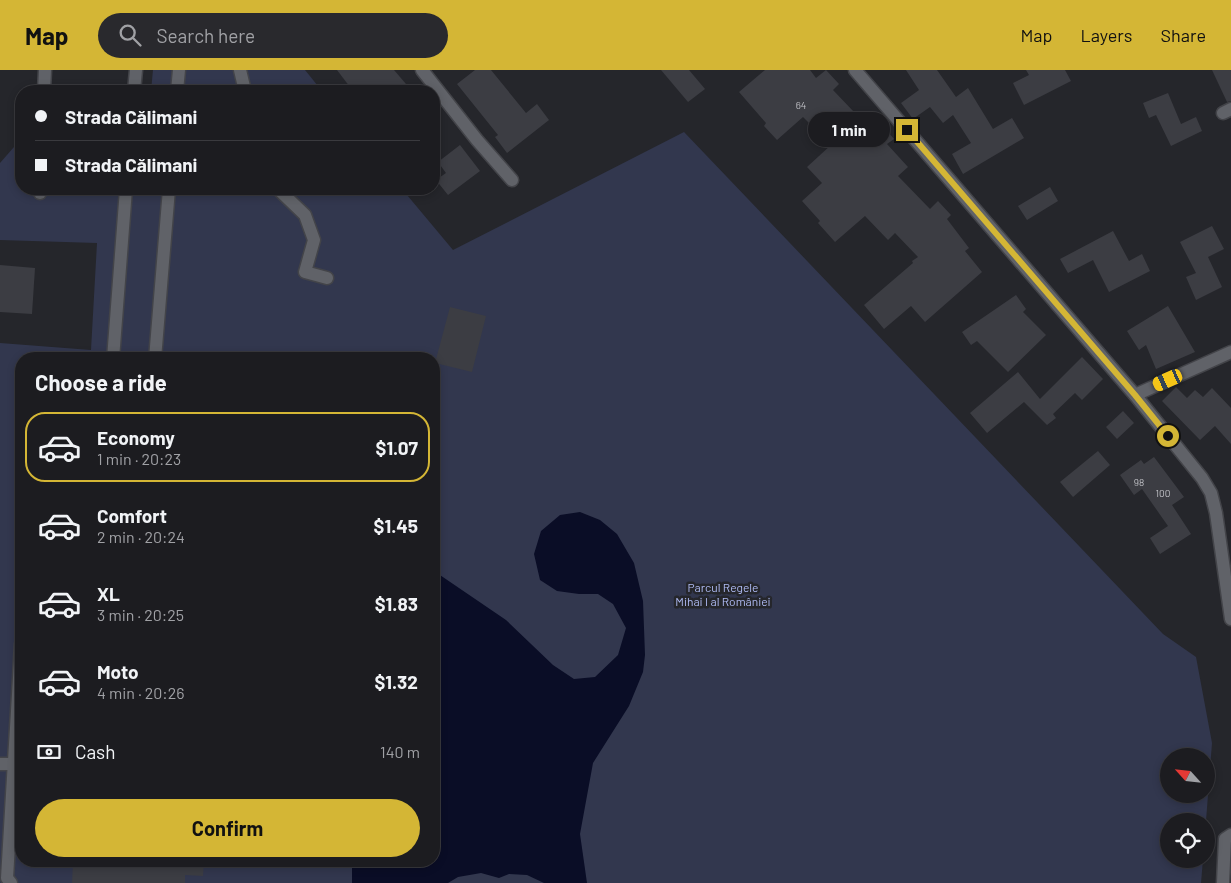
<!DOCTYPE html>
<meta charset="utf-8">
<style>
:root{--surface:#1c1c20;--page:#29292d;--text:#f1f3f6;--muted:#a0a1a5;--line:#3a3a3e;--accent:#d4b635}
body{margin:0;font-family:Barlow,sans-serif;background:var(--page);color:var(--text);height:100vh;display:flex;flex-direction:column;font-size:19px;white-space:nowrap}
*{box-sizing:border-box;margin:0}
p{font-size:16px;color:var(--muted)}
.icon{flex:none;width:28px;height:28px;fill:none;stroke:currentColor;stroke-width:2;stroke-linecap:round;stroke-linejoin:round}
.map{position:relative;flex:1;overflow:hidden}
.drawer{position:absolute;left:15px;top:282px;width:425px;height:515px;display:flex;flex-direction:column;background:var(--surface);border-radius:20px;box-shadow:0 2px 8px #0003,0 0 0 1px var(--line)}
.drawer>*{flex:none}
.hud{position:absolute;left:15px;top:15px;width:425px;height:110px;border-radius:20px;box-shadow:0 2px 8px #0003,0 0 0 1px var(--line);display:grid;align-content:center;height:110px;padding:0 20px;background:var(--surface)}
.needle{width:32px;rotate:297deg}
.controls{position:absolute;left:1160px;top:678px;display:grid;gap:10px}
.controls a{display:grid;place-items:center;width:55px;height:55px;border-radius:50%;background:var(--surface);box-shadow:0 2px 8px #0003,0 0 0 1px var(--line);font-size:25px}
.end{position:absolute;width:22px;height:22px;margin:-11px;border:6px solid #d4b635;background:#111;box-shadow:0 0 0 2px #111}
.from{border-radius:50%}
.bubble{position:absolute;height:35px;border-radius:18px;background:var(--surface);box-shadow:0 2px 8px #0003,0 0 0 1px var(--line);font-size:16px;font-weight:700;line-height:35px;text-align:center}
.car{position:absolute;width:15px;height:30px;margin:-15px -8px;border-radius:6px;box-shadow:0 0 4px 1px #0007;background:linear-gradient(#f5c518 24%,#345 0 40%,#f5c518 0 76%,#345 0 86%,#f5c518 0)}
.hud b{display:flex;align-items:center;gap:18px;height:48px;font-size:19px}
.hud b+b{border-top:1px solid var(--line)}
.hud i{width:12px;height:12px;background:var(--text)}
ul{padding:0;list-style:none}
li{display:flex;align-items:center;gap:15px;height:70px;margin:0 10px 8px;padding:0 10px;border:2px solid transparent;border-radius:20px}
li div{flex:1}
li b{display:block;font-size:19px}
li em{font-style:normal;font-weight:700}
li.on{border-color:var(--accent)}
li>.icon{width:45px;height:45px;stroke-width:1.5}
h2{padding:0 20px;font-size:22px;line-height:60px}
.pay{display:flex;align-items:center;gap:12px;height:55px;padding:0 20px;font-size:19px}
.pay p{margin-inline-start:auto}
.primary-button{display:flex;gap:10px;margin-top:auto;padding:10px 20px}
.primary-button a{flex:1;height:58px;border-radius:30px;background:var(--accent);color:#111;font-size:20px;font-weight:700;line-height:58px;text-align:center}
header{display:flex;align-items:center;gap:30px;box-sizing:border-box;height:70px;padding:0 25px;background:var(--accent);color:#111}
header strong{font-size:24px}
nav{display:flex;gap:28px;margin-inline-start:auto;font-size:18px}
.search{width:350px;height:45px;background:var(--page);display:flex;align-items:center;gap:12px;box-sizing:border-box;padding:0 18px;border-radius:28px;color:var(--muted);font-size:19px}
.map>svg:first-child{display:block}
.green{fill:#32374e;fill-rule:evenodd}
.water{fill:#0a0d26}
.building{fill:#3c3d43}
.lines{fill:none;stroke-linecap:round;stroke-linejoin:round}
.minor-casing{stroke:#434449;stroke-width:15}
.minor{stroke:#606268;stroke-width:12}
.route{stroke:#d4b635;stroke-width:6}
.labels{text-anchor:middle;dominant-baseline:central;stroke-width:5;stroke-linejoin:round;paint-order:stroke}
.number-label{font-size:10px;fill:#c0c1c6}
.park-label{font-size:12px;fill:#b0bcf5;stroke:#25262b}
</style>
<header>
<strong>Map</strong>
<div class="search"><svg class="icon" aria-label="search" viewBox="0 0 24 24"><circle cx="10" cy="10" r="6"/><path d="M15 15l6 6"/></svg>Search here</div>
<nav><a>Map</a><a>Layers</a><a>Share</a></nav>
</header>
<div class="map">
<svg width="1231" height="813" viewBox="0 0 1231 813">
<rect width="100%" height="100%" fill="#25262b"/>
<!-- green -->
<g class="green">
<path d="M153,0h152l17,21h-171z"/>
<path d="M684,62l479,502 33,23 16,86 -6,78h-37v38h34l-2,24h-1201v-540l91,7 6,-107 -97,-3v-77l21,-24v50h381l51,61zM21,289h413v502h-413zM1169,686h37v38h-37z"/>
</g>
<!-- water -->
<path class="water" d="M580,442l20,8 17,14 17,29 9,38 2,54 -2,17 -14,34 -36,57 -13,71 7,49h-43l-17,-8 -18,-1 -10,4 -18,-5 -23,4 -10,6h-96v-22h82v-290l72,49 47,45 21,14 21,-2 23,-22 8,-27 -13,-24 -15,-10h-19l-22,-3 -17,-11 -6,-26 7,-23 19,-16z"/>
<!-- building -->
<g class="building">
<path d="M337,0h57l18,21h-59z"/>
<path d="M475,0h16l35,43 11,-9 12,16 -42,33 -12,-16 3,-2 -41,-51z"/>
<path d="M661,0h28l16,19 -17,13z"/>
<path d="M765,0h45l6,8 10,-8 13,14 -6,6 42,44 9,-7 10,12 -7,5 21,23 -10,9 32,33 8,-8 13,14 -4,4 22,29 -4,3 17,21 -57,50 -14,-16 -27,23 -20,-24 49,-42 -1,-2 6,-4 -23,-24 -7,7 -23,-24 -30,26 -17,-19 2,-2 -18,-20 20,-18 -15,-16 24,-22 -28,-28 -26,23 -13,-14 2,-3 -27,-31z"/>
<path d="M906,0h31l19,27 12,-9 25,41 19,-11 12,20 -61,36 -11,-20 19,-11 -18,-28 -10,8 -13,-16 -17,12 -12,-16 18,-13z"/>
<path d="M1026,0h39l6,11 -47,24 -11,-22 16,-8z"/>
<path d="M1212,0h19v31l-4,1z"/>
<path d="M1168,23l13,31 15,-7 6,14 -31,15 -15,-31 -7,3 -6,-15z"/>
<path d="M460,75l20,26 -32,24 -12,-15 10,-7 -8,-11z"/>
<path d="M1050,117l8,14 -31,19 -9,-14z"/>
<path d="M1212,156l12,23 -16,8 14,30 -26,13 -10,-23 10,-4 -16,-31z"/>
<path d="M1113,161l16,30 13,-7 8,17 -41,21 -16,-32 -25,13 -8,-14z"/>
<path d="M0,195l35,3 -3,46 -32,-2z"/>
<path d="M1016,225l10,14 -3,3 23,23 -38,37 -31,-31 -6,4 -9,-13z"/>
<path d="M1168,236l27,46 -39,17 -10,-24 -7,5 -12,-19z"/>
<path d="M450,237l36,9 -14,56 -37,-9z"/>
<path d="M1082,287l21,22 -21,21 -7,-7 -22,21 3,4 -9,7 -23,-23 -37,31 -17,-20 48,-41 22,27z"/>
<path d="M1176,317l11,11 8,-8 8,7 9,-9 19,20v36l-16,-18 -15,14 -38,-39z"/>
<path d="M1123,341l11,12 -17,16 -11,-12z"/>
<path d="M1098,381l12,14 -37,32 -13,-15z"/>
<path d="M1154,387l30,40 -12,8 19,29 -31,20 -10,-16 18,-12 -26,-37 -8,6 -14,-20 21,-15 3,4z"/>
<path d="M73,791h131l-1,15 -18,-1v8h-113z"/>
</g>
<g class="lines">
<!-- minor casing -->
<g class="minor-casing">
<g id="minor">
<path d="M240,0l5,21"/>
<path d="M422,0l55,70 35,40"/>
<path d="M855,0l280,325 67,83 9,15 5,20 15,106"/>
<path d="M44,21l1,-21"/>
<path d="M134,21l2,-21"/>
<path d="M177,21l2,-21"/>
<path d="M1223,43l8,-4"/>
<path d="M278,119l27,26 9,25 -9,32 22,6"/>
<path d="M40,123v-4"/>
<path d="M113,289l13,-170"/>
<path d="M155,289l14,-170"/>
<path d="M1135,325l96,-43"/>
<path d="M0,694h13"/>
<path d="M11,813l-4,-5 14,-234"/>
<path d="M1223,813l2,-44 6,-4"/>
</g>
</g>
<!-- minor -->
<use href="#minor" class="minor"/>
</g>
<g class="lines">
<!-- route -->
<path class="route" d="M907,60l228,265 33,41"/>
</g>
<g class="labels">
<!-- number labels -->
<g class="number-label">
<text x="801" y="35">64</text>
<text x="1139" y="412">98</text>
<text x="1163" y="423">100</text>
</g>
<!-- park labels -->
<g class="park-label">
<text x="723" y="517">Parcul Regele<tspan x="723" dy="14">Mihai I al României</tspan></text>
</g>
</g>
</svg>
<div class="controls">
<a><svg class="needle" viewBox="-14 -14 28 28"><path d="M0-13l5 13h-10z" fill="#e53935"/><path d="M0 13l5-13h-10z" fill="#a0a1a5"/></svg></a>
<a><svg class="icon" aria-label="locate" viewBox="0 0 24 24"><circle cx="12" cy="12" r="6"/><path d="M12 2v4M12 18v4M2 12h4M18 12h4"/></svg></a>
</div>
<i class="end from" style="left:1168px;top:366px"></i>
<i class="end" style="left:907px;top:60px"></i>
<div class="bubble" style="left:808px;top:42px;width:82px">1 min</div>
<i class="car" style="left:1168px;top:310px;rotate:246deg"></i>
<div class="hud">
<b><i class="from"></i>Strada Călimani</b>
<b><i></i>Strada Călimani</b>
</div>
<section class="drawer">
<h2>Choose a ride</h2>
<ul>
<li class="on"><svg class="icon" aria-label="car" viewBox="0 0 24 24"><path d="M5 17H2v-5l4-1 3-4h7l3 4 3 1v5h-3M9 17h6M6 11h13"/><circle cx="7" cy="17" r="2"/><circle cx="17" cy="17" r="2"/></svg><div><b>Economy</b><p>1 min · 20:23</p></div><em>$1.07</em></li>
<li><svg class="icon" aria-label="car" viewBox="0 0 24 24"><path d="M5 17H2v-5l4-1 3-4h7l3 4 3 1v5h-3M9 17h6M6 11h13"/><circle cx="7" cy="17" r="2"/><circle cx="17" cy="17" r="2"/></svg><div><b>Comfort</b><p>2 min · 20:24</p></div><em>$1.45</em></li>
<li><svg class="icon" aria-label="car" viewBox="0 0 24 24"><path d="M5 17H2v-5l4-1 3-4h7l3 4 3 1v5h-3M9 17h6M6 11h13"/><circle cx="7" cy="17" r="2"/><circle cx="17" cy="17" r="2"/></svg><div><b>XL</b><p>3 min · 20:25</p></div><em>$1.83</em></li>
<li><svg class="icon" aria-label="car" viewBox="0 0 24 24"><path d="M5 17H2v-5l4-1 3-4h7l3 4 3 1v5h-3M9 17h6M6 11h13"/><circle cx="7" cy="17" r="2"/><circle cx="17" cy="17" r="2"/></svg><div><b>Moto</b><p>4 min · 20:26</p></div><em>$1.32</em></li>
</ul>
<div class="pay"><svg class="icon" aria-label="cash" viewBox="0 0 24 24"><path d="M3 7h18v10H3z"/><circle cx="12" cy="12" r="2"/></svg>Cash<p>140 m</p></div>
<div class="primary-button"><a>Confirm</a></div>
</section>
</div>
